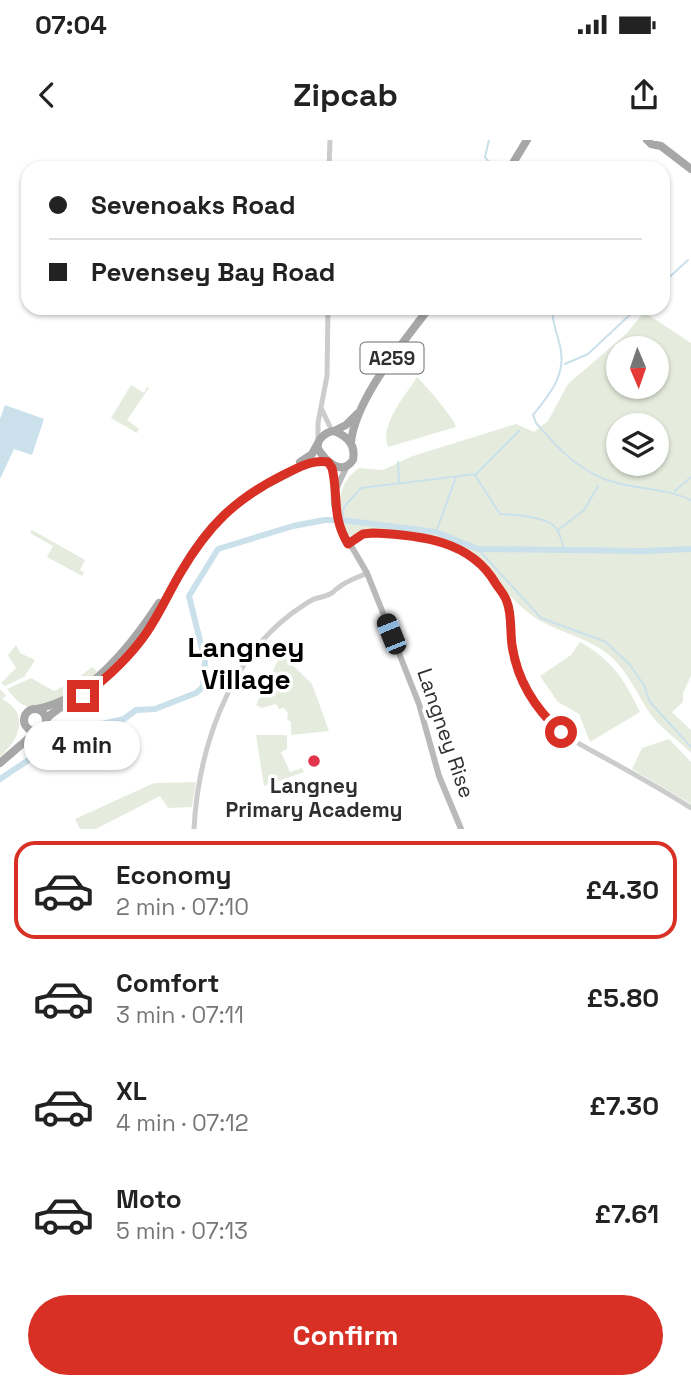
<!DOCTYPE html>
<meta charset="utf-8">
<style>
:root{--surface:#fff;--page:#f2f2f2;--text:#222;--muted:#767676;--line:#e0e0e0;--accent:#d93025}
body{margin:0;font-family:"Space Grotesk",sans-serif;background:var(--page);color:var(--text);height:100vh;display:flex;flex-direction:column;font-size:26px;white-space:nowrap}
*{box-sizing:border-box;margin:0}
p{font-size:23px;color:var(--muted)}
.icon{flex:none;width:38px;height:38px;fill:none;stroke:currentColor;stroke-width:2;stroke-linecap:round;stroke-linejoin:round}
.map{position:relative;height:689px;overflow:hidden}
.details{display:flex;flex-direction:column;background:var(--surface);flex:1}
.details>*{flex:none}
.banner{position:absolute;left:21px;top:21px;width:649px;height:154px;border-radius:21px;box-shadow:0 2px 5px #0004;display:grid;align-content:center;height:154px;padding:0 28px;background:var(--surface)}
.needle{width:46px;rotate:178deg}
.buttons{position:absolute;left:606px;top:196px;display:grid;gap:14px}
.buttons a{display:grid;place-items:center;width:63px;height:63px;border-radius:50%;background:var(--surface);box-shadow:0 2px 5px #0004;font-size:35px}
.end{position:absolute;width:32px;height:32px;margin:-16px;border:9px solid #d93025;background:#fff;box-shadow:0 0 0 4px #fff}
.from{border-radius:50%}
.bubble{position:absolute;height:49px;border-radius:24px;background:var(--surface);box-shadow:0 2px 5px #0004;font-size:23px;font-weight:600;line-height:49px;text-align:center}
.car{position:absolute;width:21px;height:42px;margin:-21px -10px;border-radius:9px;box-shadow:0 0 5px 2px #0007;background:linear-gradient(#222 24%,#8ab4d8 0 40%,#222 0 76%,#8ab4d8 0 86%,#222 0)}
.banner b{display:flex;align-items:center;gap:24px;height:66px;font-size:26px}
.banner b+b{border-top:2px solid var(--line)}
.banner i{width:18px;height:18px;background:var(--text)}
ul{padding:12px 0 0;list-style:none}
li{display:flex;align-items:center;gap:21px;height:98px;margin:0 14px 10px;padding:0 14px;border:4px solid transparent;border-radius:21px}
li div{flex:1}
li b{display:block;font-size:26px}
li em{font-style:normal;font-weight:600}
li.on{border-color:var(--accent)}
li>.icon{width:63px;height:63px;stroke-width:1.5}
.action{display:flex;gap:14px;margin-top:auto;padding:14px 28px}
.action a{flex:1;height:80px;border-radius:42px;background:var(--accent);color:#fff;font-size:28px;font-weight:600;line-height:80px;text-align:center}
.status{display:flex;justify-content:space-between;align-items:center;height:49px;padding:0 35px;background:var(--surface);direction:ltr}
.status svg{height:19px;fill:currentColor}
header{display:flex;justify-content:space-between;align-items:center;height:91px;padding:0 28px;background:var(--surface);font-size:32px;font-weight:600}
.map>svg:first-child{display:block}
.green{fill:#e6ecdd;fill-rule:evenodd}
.water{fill:#cae0eb}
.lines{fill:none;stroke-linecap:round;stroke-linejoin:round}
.stream{stroke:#cae0eb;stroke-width:2}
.river{stroke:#cae0eb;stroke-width:6}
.tertiary{stroke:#ccc;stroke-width:5}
.secondary{stroke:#b9b9b9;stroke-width:6}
.primary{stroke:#a7a7a7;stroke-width:8}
.route{stroke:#d93025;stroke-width:9}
.poi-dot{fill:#e2354d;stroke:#fff;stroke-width:2.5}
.labels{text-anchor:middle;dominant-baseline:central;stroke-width:7;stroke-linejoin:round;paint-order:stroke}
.shield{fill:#fff;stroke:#6d6d6d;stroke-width:2}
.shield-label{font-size:19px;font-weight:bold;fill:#2f2f2f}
.street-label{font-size:21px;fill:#2f2f2f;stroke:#fff}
.poi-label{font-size:21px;font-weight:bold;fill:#2f2f2f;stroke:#fff}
.district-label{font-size:28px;font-weight:bold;fill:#000;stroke:#fff}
</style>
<div class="status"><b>07:04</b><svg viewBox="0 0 49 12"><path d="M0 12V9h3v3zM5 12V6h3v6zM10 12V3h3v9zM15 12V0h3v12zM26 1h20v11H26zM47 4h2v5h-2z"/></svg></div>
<header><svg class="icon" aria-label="back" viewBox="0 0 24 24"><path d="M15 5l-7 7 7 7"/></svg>Zipcab<svg class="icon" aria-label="share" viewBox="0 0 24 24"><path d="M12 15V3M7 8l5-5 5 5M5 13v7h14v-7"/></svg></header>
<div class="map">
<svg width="691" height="689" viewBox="0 0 691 689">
<rect width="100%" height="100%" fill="#fff"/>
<!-- green -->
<g class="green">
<path d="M644,172l47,31v333l-8,17v9l-11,10 19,18v23c-13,-13 -32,-26 -42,-41 -13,-20 -22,-42 -40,-57 -22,-18 -49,-22 -72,-36 -38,-25 -56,-70 -105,-82 -19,-5 -44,-9 -64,-6 -7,1 -12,6 -20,4 -14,-22 -11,-53 11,-67l24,2 30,-14 103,-32 18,8 14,-11 20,-37 58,-50zM618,208h38v39h-38zM618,285h38v39h-38z"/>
<path d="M417,237c8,8 37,41 39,50l-68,20c-9,-22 18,-52 29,-70z"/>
<path d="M131,245l13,8 3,-6 2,1 -22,32 12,9 -2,4 -26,-15z"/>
<path d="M32,390l53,30 -5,10 4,2 -2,4 -35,-19 6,-11 -23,-13z"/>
<path d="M580,502c32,18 45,38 60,70l-50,30 -11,-28 -21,-12 -18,-26 31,-21z"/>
<path d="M16,505l4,8 15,7 -11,17 -19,9 -4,-3 15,-15 -8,-13z"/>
<path d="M281,514l31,30 17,47 -38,4v-13l-4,-3 1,-6 -4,-5 -5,1 -3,-5 -14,4 -6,-3z"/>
<path d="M92,527l5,4c-10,15 -51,39 -68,36 -10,-2 -16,-11 -22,-18l24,-11 23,13 18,-9z"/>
<path d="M0,549l6,7 -4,3c29,15 17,41 -2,58z"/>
<path d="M256,595h31v14l-6,3 9,20 12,-4 2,4 -40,14z"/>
<path d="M669,599l22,23v42l-59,-35 10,-21z"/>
<path d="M196,642l-4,25 -24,1 -8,-12 -64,33h-16l-5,-10 79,-36z"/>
</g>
<!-- water -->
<path class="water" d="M5,265l39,14 -12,36 -18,-6 -14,30v-60z"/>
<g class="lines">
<!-- stream -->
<g class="stream">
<path d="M489,0l-4,17 9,11"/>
<path d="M663,143l25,-23"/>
<path d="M552,168c0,14 5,25 8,38 7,28 -10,48 -27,69l3,8c19,22 39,44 66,55 27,12 59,8 89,22"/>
<path d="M565,224l23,-10 49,-46"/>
<path d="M398,322l1,20"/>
<path d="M475,335l25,39c15,1 46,2 56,14 4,6 6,15 9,22"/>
<path d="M675,351l16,-14"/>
<path d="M342,380l2,-13 17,-19 115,-14 43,-43"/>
<path d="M558,390l26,-20 14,-24"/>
<path d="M436,392l20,-55"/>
<path d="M478,409l63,69 65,24 24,23 14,20 6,17 41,45"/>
</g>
<!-- river -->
<path class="river" d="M0,639l48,-32 27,-3 27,-20 22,-5 12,-9 19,-1 41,-16 7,-6 2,-26 -16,-65 29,-47 75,-23 32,-6h17l94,12 42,17 166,2 47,-2"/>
<!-- tertiary -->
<g class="tertiary">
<path d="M329,28l1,-28"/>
<path d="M322,270l10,21"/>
<path d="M318,300v-17l9,-47 1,-68"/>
<path d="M348,404l15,-9 10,-2c49,2 97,8 125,54 3,4 7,9 9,13 4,11 3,26 4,37 3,30 15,60 35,82 14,14 31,24 48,33 33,18 66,36 97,56"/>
<path d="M194,689c4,-77 33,-167 97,-215 7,-5 15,-11 23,-15 5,-2 11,-2 16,-5 6,-3 2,-2 8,-6 8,-7 19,-10 29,-15"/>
</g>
<!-- secondary -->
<g class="secondary">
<path d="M330,324l3,8 1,32 5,21 28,48 24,60 28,71 20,72 22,53"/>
<path d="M336,349l11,-23"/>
</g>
<!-- primary -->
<g class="primary">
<path d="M647,0l4,4 10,2 30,23"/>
<path d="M510,28l17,-28"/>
<path d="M334,291c13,5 22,14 19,29 -12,17 -27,1 -35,-11 -2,-9 7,-17 16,-18z"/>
<path d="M334,291l12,-6 11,-11"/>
<path d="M351,302c5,-44 52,-99 78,-134"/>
<path d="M300,322l12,-8 5,-9"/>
<circle cx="35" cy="580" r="11"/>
<path d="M37,569c53,-11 94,-63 122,-106"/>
<path d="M46,580c9,-13 27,-17 40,-26 17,-13 32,-27 47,-44 18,-20 29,-44 42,-68 28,-52 54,-80 108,-106 15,-8 29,-17 45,-14"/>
<path d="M0,623l37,-32"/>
</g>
</g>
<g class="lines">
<!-- route -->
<path class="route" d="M83,556c24,-18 47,-39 64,-64 13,-19 22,-40 34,-60 27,-46 54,-73 102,-97 15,-7 29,-16 45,-13l4,6c7,29 -1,47 16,76l15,-10 10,-1c46,2 98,7 123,51 4,6 9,11 11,18 5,13 3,29 5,43 5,35 22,63 49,87"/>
</g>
<!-- markers -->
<circle class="poi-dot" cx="314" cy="621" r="7"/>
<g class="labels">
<!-- shield labels -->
<rect class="shield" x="360.5" y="202.5" width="63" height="31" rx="5"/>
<g class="shield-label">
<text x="392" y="218">A259</text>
</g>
<!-- street labels -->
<g class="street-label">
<text transform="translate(446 593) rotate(71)">Langney Rise</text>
</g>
<!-- poi labels -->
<g class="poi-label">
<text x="314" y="645">Langney<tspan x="314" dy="24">Primary Academy</tspan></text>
</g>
<!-- district labels -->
<g class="district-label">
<text x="246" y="507">Langney<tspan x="246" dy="32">Village</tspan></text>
</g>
</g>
</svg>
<div class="buttons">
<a><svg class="needle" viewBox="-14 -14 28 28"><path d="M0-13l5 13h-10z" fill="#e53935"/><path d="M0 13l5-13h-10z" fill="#767676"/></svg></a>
<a><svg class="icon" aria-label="layers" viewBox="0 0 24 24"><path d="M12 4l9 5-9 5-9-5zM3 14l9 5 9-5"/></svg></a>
</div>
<i class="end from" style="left:561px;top:592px"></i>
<i class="end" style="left:83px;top:556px"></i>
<div class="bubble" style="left:24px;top:581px;width:116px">4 min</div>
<i class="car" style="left:391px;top:494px;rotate:338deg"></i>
<div class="banner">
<b><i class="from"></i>Sevenoaks Road</b>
<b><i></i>Pevensey Bay Road</b>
</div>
</div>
<section class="details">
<ul>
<li class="on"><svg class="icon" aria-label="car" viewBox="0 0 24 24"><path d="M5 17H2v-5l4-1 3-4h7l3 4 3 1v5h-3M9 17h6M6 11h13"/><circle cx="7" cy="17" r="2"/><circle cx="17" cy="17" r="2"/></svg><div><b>Economy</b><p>2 min · 07:10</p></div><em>£4.30</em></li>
<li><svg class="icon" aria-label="car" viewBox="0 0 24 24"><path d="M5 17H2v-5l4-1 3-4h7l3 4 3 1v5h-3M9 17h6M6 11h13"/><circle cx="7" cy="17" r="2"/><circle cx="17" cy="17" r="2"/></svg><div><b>Comfort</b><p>3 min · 07:11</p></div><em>£5.80</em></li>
<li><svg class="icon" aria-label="car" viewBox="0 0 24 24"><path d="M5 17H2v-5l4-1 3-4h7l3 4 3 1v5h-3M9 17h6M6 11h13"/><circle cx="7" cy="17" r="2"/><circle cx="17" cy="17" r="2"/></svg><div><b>XL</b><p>4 min · 07:12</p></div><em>£7.30</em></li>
<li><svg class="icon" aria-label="car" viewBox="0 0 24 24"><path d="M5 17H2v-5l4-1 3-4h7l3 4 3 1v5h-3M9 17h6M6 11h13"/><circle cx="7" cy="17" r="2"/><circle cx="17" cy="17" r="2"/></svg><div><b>Moto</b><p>5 min · 07:13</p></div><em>£7.61</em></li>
</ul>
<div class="action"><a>Confirm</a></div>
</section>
